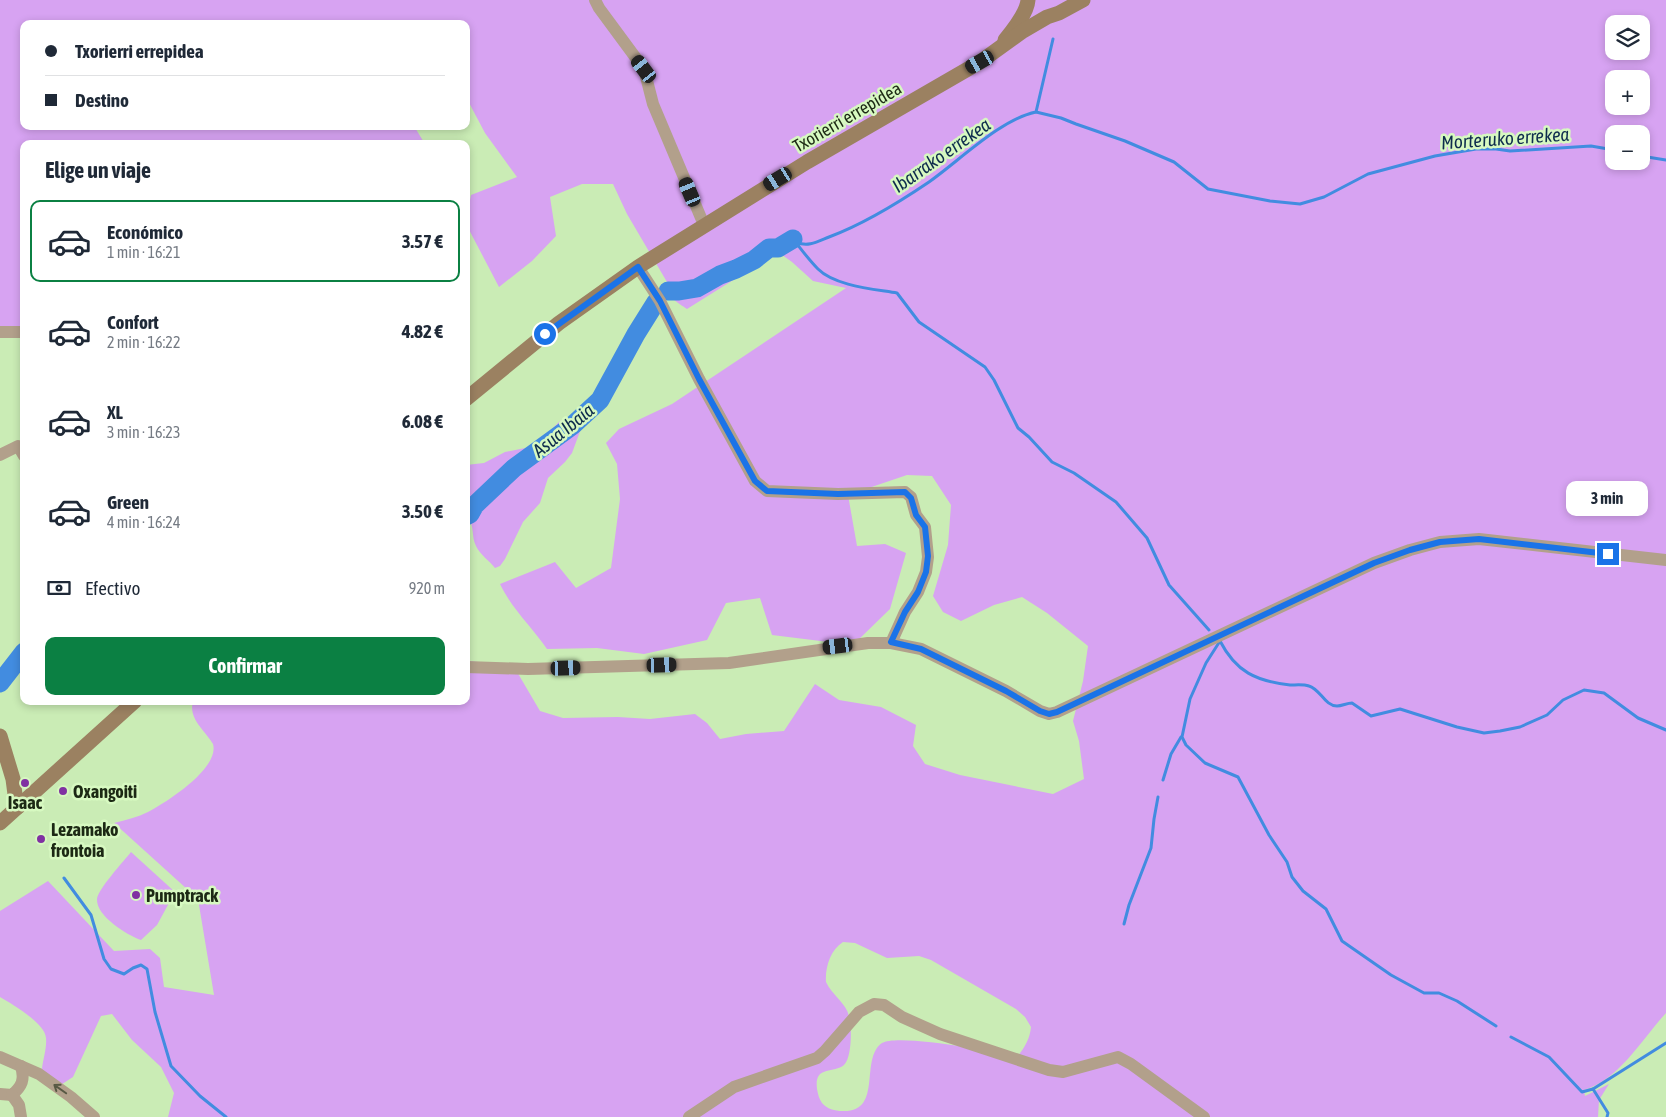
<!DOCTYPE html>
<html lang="es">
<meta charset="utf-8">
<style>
:root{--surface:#fff;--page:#f6f6f7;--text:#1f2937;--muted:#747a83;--line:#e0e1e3;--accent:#0b8043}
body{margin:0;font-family:"Asap Condensed",sans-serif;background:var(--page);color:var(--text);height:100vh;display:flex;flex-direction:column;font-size:19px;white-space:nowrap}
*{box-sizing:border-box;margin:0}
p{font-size:16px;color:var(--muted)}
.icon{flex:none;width:28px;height:28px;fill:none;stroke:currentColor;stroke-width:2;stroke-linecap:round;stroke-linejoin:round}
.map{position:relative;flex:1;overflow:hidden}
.sheet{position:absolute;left:20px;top:140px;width:450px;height:565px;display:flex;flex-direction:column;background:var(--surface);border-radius:10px;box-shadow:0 2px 8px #0003}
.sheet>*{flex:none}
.banner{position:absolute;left:20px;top:20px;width:450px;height:110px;border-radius:10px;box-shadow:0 2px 8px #0003;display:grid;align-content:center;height:110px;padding:0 25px;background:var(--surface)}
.buttons{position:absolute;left:1605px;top:15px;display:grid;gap:10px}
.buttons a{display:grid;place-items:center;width:45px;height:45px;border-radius:10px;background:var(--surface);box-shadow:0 2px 8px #0003;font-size:25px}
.end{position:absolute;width:22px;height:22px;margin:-11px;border:6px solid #1a73e8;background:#fff;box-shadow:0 0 0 2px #fff}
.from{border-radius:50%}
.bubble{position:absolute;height:35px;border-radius:10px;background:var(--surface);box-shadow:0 2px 8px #0003;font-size:16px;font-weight:700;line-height:35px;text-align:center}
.car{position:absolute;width:15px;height:30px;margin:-15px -8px;border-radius:6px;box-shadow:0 0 4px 1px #0007;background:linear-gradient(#222 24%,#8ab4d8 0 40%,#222 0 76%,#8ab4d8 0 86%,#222 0)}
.banner b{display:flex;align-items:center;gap:18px;height:48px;font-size:19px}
.banner b+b{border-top:1px solid var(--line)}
.banner i{width:12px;height:12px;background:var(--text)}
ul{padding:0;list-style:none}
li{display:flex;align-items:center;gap:15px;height:82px;margin:0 10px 8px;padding:0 15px;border:2px solid transparent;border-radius:10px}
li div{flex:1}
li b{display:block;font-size:19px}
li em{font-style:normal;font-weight:700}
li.on{border-color:var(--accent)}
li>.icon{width:45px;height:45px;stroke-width:1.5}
h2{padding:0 25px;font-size:22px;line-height:60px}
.pay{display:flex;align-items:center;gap:12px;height:55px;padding:0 25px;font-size:19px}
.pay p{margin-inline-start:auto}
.primary-button{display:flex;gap:10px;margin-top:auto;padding:10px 25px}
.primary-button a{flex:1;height:58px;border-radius:10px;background:var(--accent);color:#fff;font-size:20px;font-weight:700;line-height:58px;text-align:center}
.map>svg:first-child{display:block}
.green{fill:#d7a3f2;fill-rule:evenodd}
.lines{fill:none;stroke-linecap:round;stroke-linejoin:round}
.stream{stroke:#428ce0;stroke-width:3}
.river{stroke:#428ce0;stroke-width:19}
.street{stroke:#b2a08b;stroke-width:12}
.secondary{stroke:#9b8161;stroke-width:15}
.oneway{stroke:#585944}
.route{stroke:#1a73e8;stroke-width:6}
.poi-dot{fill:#8031a2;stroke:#d7f9c1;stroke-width:2}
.labels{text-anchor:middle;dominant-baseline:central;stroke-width:5;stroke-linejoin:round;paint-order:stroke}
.street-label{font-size:18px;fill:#1c2914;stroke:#d7f9c1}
.poi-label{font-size:18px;font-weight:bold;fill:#1c2914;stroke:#d7f9c1;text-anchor:start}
.water-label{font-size:19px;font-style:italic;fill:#0e2c4d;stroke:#d7f9c1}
</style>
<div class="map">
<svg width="1666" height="1117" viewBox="0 0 1666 1117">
<rect width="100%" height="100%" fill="#caecb5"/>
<!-- green -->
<g class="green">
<path d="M0,0h1666v1013c-24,26 -47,67 -82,77l1,6 24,-12 -10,16 -1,17h-1430l6,-24 -13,-26 -29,-27 -20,-26 -11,2 -28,61 -17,11 -14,-19c1,-10 5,-21 4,-31 -1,-15 -34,-34 -46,-41v-86l48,-30 66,70 36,-2 10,9 4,29 50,8 -16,-96 -84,-76c12,-3 24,-6 34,-11 19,-10 72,-44 65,-68 -8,-14 -25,-25 -20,-43h273v-40l47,4 27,46 23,7 55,-1 32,2 45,-5 12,9 13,16 26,-5 38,-3 31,-47 24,16 42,7 35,18 -3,21 12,18 35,11 93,19 31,-15 -5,-38 -6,-20 10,-40 5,-35 -41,-33 -25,-16 -28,8 -33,16 -18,-9 -10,-16 15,-51 3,-40 -19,-29 -25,-1 -59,20 9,51 28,-2 21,9 -16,56 -37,36 -81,-10 -12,-37 -34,5 -19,37 -63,14 -47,-6 -50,1c-15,-22 -35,-40 -47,-65l55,-22 21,26 35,-20 9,-69 -3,-35 -11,-21 13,-14 53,-25 174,-116 -33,-7 -21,-19 -14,-10 -91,57c-10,-7 -22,-13 -20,-27l-40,-68 -14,-30h-31l-32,13 6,39 -24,25 -33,26 -33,-63v-4l5,-25 46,-18 -32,-44 -19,-36v-73h-442v102h390l11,18h-401v192l-24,-4zM1614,24h27v27h-27zM1614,79h27v27h-27zM1614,134h27v27h-27zM843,942l12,1 32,15 32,-2 12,4 85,49 9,8 6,10c-1,11 -6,20 -13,29 -22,-4 -120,-23 -136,-13 -23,16 2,70 -40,68 -7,0 -15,-2 -20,-8 -3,-4 -4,-9 -5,-14 -3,-24 16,-15 27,-24 8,-7 8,-39 5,-49 -3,-13 -17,-21 -23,-34 -1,-14 4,-32 17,-40z"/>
<path d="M583,411l-1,15 -10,27 -7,9 -17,16 -8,25 -17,19 -18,37 -5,7 -5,2c-6,-8 -15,-13 -19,-22 -5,-10 -1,-19 -8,-28l-2,1v-54l18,-2 21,-11 25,-5 10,-6 20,-20z"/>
<path d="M131,852l44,40 -18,33 -16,15c-14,-5 -45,-24 -44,-41 1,-10 27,-38 34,-47z"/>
</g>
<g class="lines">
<!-- stream -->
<g class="stream">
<path d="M1036,112l25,6 15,6 49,17 49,21 34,27 62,12 30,3 24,-7 44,-23 67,-18 41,-7h20l14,2 81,-5 23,4"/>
<path d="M1641,156l25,4"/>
<path d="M793,239c8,10 16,21 25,30 17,17 56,20 79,24l22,29 66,45 9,13 24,48 11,9 23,25 22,11 42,29 31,36 22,47 40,45"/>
<path d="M797,242c10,6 22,-1 32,-5 35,-13 69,-34 100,-55 30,-21 72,-63 107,-70l17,-73"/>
<path d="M1220,641l-14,22 -16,36 -8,38 4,8 19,18 33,14 31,58 18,27 5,15 11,14 23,18 16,32 49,34 33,18h15l18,8 39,25"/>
<path d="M1220,641c16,31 36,40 70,44 6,0 13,-1 19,1 11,3 16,20 28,20 5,0 10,-3 15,-3l19,13 29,-7 57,18 27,6 16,-2 20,-4 27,-12 16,-15 21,-10 20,3 34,25 28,12"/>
<path d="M1163,780l8,-26 10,-17"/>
<path d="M64,878l27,37 13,44 7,10 13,5 9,-6 8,-3 6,4 8,43 16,54 29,30 26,21"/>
<path d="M1124,924l5,-19 22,-57 3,-29 4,-22"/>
<path d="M1511,1037l38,20 33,35 11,-3 15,24 -1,4"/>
<path d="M1593,1089l73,-46"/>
</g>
<!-- river -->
<g class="river">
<path d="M668,291h11l18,-3 23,-13 16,-6 18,-9 15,-12h9l15,-9"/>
<path d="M466,516l4,-2 5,-9 39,-37 59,-43 27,-25 36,-66 20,-32"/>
<path d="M0,683l24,-31"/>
</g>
<!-- street -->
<g class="street">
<path d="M595,0l4,8 45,61 9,35 51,121"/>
<path d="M638,267l22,34 39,78 56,102 12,10 71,3 67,-2 6,5 5,18 9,12 3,30 -2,15 -8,20 -13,20 -14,31"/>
<path d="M0,332h24"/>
<path d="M0,455l18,-9 6,10"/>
<path d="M466,667l62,2 201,-6 139,-20h23l30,6 85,42 34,20 9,3 8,-2 317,-149 36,-13 30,-8 39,-3 187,21"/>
<path d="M0,1057l39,17 32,23 23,20"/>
<path d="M0,1094l12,1c10,-9 13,-15 9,-29"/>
<path d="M12,1095l7,10 2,12"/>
<path d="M689,1117l45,-30 83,-29 8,-7 34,-39 15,-8 10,1 18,12 38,17 109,36 14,2 55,-15 13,7 73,53"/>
</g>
<!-- secondary -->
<g class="secondary">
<path d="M1005,40c9,-11 22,-27 23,-40"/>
<path d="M466,399l93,-76 79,-56 169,-105 173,-100 43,-31 24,-14 12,-4 24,-13"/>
<path d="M0,736l13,43 3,23 2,5"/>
<path d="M0,823l135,-122"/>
</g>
</g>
<!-- one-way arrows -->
<defs><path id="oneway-shaft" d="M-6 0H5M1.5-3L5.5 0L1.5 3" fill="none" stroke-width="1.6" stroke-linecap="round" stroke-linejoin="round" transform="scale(1.25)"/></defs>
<use class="oneway" href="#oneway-shaft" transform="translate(60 1089) rotate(-145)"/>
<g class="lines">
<!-- route -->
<path class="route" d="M545,334l93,-67 22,34 39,78 56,102 12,10 71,3 67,-2 6,6 5,17 9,12 3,29 -2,16 -8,20 -13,20 -14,30 30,7 85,42 34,20 9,3 8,-2 317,-149 36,-13 30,-8 39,-3 129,15"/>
</g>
<!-- markers -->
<g class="poi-dot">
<circle cx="25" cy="783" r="5"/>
<circle cx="63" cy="791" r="5"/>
<circle cx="41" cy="839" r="5"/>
<circle cx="136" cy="895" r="5"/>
</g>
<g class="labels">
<!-- street labels -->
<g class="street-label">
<text transform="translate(847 117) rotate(-30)">Txorierri errepidea</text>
</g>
<!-- poi labels -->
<g class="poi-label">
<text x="73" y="791">Oxangoiti</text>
<text x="25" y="802" text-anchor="middle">Isaac</text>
<text x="51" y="829">Lezamako<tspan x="51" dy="21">frontoia</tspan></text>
<text x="146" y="895">Pumptrack</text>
</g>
<!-- water labels -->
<g class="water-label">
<text transform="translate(1505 138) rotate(-4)">Morteruko errekea</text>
<text transform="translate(941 155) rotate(-35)">Ibarrako errekea</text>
<text transform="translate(563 430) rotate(-39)">Asua Ibaia</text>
</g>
</g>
</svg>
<div class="buttons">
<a><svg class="icon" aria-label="layers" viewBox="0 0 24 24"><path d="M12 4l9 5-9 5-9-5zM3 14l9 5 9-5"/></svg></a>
<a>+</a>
<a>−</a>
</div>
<i class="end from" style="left:545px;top:334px"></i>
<i class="end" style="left:1608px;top:554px"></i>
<div class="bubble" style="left:1566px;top:481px;width:82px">3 min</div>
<i class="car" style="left:980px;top:62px;rotate:241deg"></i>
<i class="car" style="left:644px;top:69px;rotate:323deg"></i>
<i class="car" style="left:778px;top:179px;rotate:239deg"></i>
<i class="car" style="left:690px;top:192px;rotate:337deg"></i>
<i class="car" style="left:838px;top:646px;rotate:263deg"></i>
<i class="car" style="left:662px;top:665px;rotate:88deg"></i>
<i class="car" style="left:566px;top:668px;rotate:88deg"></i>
<div class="banner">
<b><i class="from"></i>Txorierri errepidea</b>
<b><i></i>Destino</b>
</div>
<section class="sheet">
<h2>Elige un viaje</h2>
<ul>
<li class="on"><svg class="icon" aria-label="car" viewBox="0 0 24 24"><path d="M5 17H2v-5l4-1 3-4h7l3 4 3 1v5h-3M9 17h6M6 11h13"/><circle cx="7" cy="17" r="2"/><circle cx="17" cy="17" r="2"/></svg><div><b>Económico</b><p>1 min · 16:21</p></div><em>3.57 €</em></li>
<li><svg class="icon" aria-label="car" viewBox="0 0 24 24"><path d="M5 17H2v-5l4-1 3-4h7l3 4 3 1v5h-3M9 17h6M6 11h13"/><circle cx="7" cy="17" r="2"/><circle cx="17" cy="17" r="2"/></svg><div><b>Confort</b><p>2 min · 16:22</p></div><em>4.82 €</em></li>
<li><svg class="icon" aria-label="car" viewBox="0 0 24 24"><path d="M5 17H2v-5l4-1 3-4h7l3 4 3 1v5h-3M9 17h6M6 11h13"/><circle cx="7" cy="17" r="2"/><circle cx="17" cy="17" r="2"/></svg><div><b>XL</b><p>3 min · 16:23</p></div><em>6.08 €</em></li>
<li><svg class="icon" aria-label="car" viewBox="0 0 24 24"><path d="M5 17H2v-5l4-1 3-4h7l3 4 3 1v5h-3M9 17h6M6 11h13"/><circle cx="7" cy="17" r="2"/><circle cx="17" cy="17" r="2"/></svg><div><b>Green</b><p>4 min · 16:24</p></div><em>3.50 €</em></li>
</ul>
<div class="pay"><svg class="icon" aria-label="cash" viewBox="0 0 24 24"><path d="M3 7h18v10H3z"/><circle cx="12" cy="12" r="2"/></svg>Efectivo<p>920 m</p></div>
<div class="primary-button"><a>Confirmar</a></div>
</section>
</div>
